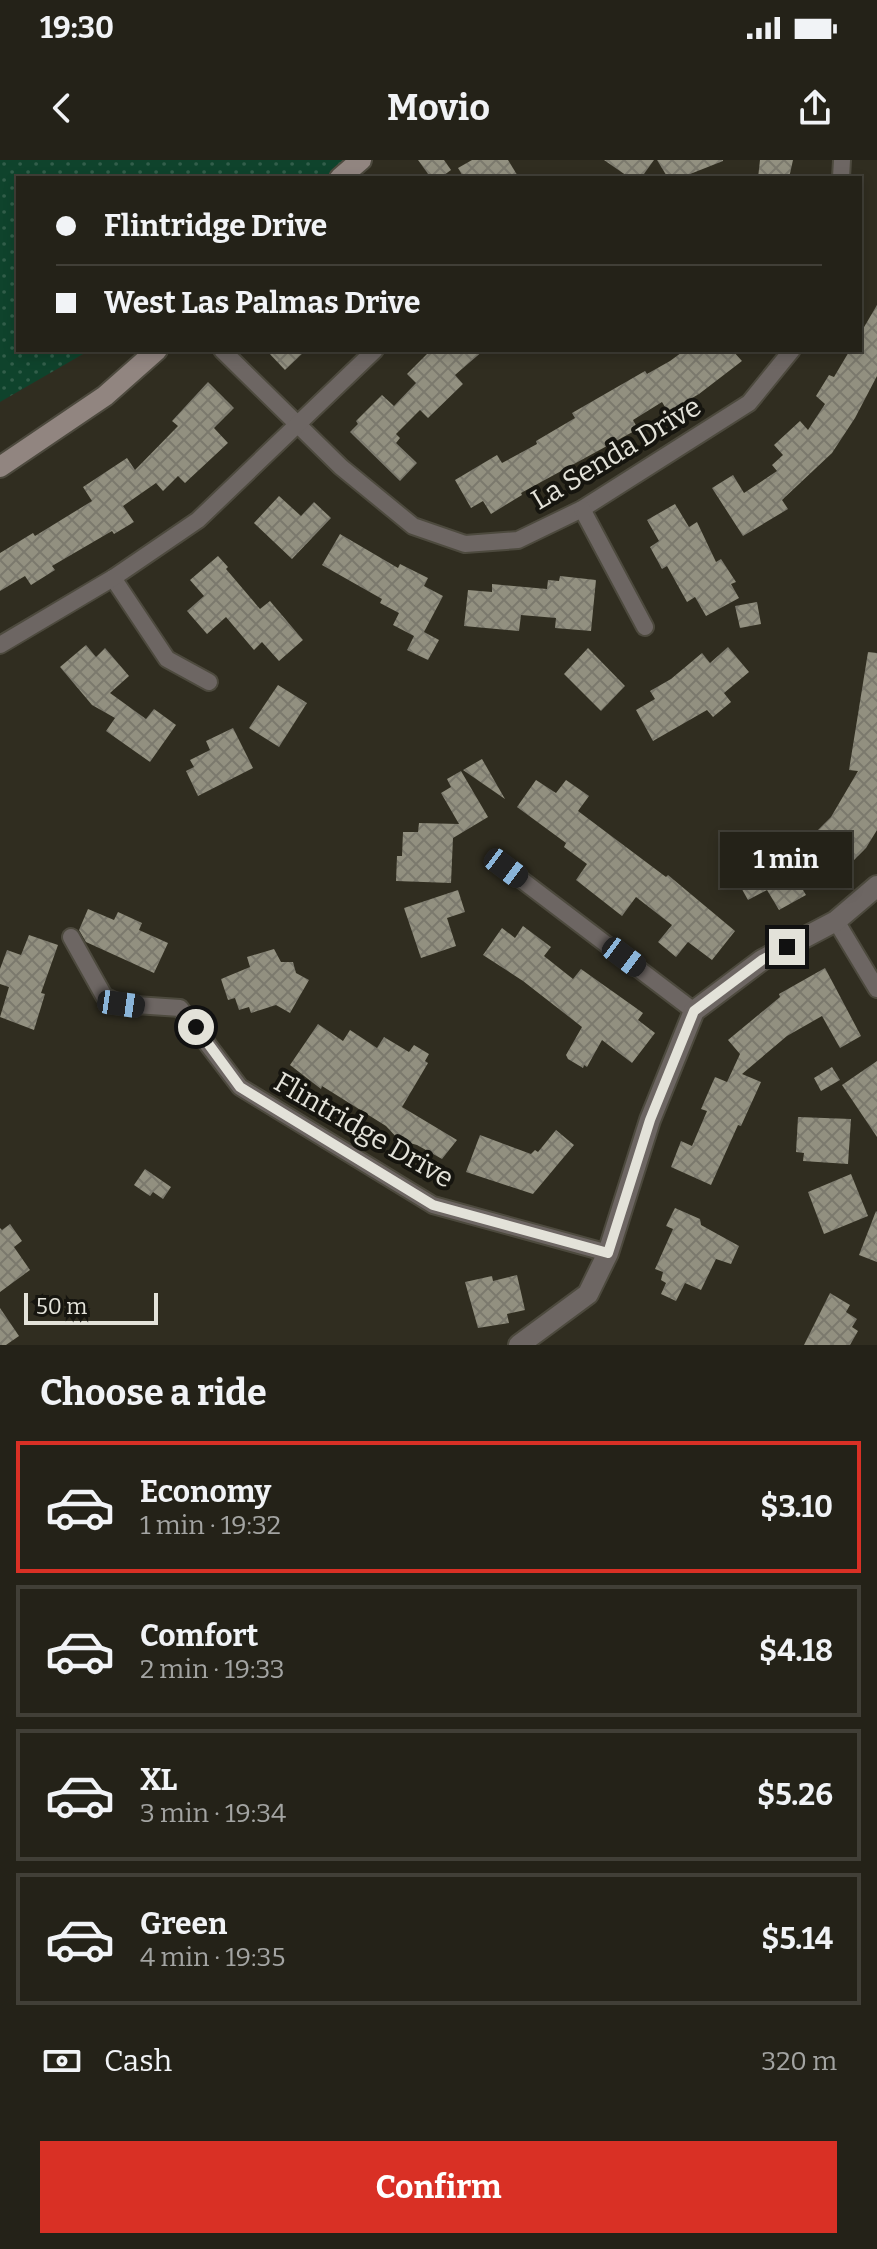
<!DOCTYPE html>
<meta charset="utf-8">
<style>
:root{--surface:#242218;--page:#302f25;--text:#f1f3f6;--muted:#a3a4a2;--line:#413f37;--accent:#d93025}
body{margin:0;font-family:Bitter,serif;background:var(--page);color:var(--text);height:100vh;display:flex;flex-direction:column;font-size:30px;white-space:nowrap}
*{box-sizing:border-box;margin:0}
p{font-size:26px;color:var(--muted)}
.icon{flex:none;width:44px;height:44px;fill:none;stroke:currentColor;stroke-width:2;stroke-linecap:round;stroke-linejoin:round}
.map{position:relative;height:1185px;overflow:hidden}
.panel{display:flex;flex-direction:column;background:var(--surface);flex:1}
.panel>*{flex:none}
.banner{position:absolute;left:16px;top:16px;width:846px;height:176px;border-radius:0px;box-shadow:0 4px 12px #0003,0 0 0 2px var(--line);display:grid;align-content:center;height:176px;padding:0 40px;background:var(--surface)}
.scale{position:absolute;left:24px;bottom:20px;width:134px;box-sizing:border-box;padding-left:8px;border:4px solid #e3e2d9;border-top:0;font-size:22px;line-height:28px;white-space:nowrap;color:#e3e2d9;-webkit-text-stroke:6px #16150f;paint-order:stroke}
.end{position:absolute;width:36px;height:36px;margin:-18px;border:10px solid #e3e2d9;background:#111;box-shadow:0 0 0 4px #111}
.from{border-radius:50%}
.bubble{position:absolute;height:56px;border-radius:0px;background:var(--surface);box-shadow:0 4px 12px #0003,0 0 0 2px var(--line);font-size:26px;font-weight:700;line-height:56px;text-align:center}
.car{position:absolute;width:24px;height:48px;margin:-24px -12px;border-radius:10px;box-shadow:0 0 6px 2px #0007;background:linear-gradient(#222 24%,#8ab4d8 0 40%,#222 0 76%,#8ab4d8 0 86%,#222 0)}
.banner b{display:flex;align-items:center;gap:28px;height:76px;font-size:30px}
.banner b+b{border-top:2px solid var(--line)}
.banner i{width:20px;height:20px;background:var(--text)}
ul{padding:0;list-style:none}
li{display:flex;align-items:center;gap:24px;height:132px;margin:0 16px 12px;padding:0 24px;border:4px solid var(--line);border-radius:0px}
li div{flex:1}
li b{display:block;font-size:30px}
li em{font-style:normal;font-weight:700}
li.selected{border-color:var(--accent)}
li>.icon{width:72px;height:72px;stroke-width:1.5}
h2{padding:0 40px;font-size:36px;line-height:96px}
.pay{display:flex;align-items:center;gap:20px;height:88px;padding:0 40px;font-size:30px}
.pay p{margin-inline-start:auto}
.primary-button{display:flex;gap:16px;margin-top:auto;padding:16px 40px}
.primary-button a{flex:1;height:92px;border-radius:0px;background:var(--accent);color:#fff;font-size:32px;font-weight:700;line-height:92px;text-align:center}
.status{display:flex;justify-content:space-between;align-items:center;height:56px;padding:0 40px;background:var(--surface);direction:ltr}
.status svg{height:22px;fill:currentColor}
header{display:flex;justify-content:space-between;align-items:center;height:104px;padding:0 40px;background:var(--surface);font-size:36px;font-weight:700}
.map>svg:first-child{display:block}
.grass{fill:url(#grass-dots)}
.building{fill:url(#building-cross-hatch)}
.lines{fill:none;stroke-linecap:round;stroke-linejoin:round}
.minor-casing{stroke:#4d4a3e;stroke-width:20}
.tertiary-casing{stroke:#4d4a3e;stroke-width:24}
.secondary-casing{stroke:#4d4a3e;stroke-width:24}
.minor{stroke:#6d6663;stroke-width:16}
.tertiary{stroke:#6d6663;stroke-width:20}
.secondary{stroke:#918580;stroke-width:20}
.route{stroke:#e3e2d9;stroke-width:10}
.labels{text-anchor:middle;dominant-baseline:central;stroke-width:8;stroke-linejoin:round;paint-order:stroke}
.street-label{font-size:28px;fill:#e3e2d9;stroke:#16150f}
</style>
<div class="status"><b>19:30</b><svg viewBox="0 0 49 12"><path d="M0 12V9h3v3zM5 12V6h3v6zM10 12V3h3v9zM15 12V0h3v12zM26 1h20v11H26zM47 4h2v5h-2z"/></svg></div>
<header><svg class="icon" aria-label="back" viewBox="0 0 24 24"><path d="M15 5l-7 7 7 7"/></svg>Movio<svg class="icon" aria-label="share" viewBox="0 0 24 24"><path d="M12 15V3M7 8l5-5 5 5M5 13v7h14v-7"/></svg></header>
<div class="map">
<svg width="877" height="1185" viewBox="0 0 877 1185">
<defs>
<pattern id="grass-dots" width="8" height="8" patternUnits="userSpaceOnUse" patternTransform="scale(2)"><rect width="8" height="8" fill="#0f432c"/><path d="M2 2h.1M6 6h.1" fill="none" stroke="#325e4a" stroke-width="1.8" stroke-linecap="round"/></pattern>
<pattern id="building-cross-hatch" width="8" height="8" patternUnits="userSpaceOnUse" patternTransform="scale(2)"><rect width="8" height="8" fill="#929080"/><path d="M0 0l8 8M0 8l8-8" fill="none" stroke="#7b796d"/></pattern>
</defs>
<rect width="100%" height="100%" fill="#302d20"/>
<!-- grass -->
<path class="grass" d="M0,0h351l-21,18h-312v172h72l-90,52z"/>
<!-- building -->
<g class="building">
<path d="M418,0h26l7,10 -11,8h-9z"/>
<path d="M472,0h36l11,18h-55l-6,-10z"/>
<path d="M604,0h50l-13,18h-11z"/>
<path d="M657,0h66v1l-43,17h-12z"/>
<path d="M760,0h33l-4,18h-31z"/>
<path d="M877,145v71l-22,42 -23,35 -50,47 6,9 -45,27 -31,-48 21,-13 11,18 33,-22 -5,-6 11,-10 -9,-10 26,-24 8,9 17,-26 -9,-8 13,-21 5,2 16,-27h10v-16z"/>
<path d="M266,190h40l-21,20z"/>
<path d="M431,190h53l-29,25 8,9 -35,34 -8,-8 -24,24 4,4 -4,5 21,20 -17,18 -50,-49 8,-8 -2,-3 26,-26 12,11 22,-23 -9,-9z"/>
<path d="M685,190h47l10,11 -43,33 -31,18 -6,-10 -29,18 5,9 -117,64 1,2 -31,19 -8,-13 -12,7 -16,-28 42,-25 5,8 35,-19 -1,-3 39,-23 -3,-5 73,-42 2,3 23,-13z"/>
<path d="M208,222l26,26 -20,20 14,15 -43,40 -7,-7 -15,15 -7,-8 -33,23 11,16 -20,12 -2,-3 -60,35 3,4 -24,15 -6,-9 -25,15v-38l33,-20 2,3 57,-35 -9,-14 44,-29 8,12 43,-44 -6,-5z"/>
<path d="M279,336l22,20 13,-14 17,16 -39,41 -38,-36z"/>
<path d="M675,344l14,23 8,-5 19,40 5,-3 15,23 -5,2 8,14 -33,18 -11,-19 -8,5 -20,-36 -5,3 -12,-22 9,-6 -12,-21z"/>
<path d="M340,374l58,34 2,-4 28,14 -4,8 19,10 -19,36 15,8 -11,20 -21,-10 7,-14 -21,-11 6,-12 -19,-10 2,-4 -60,-34z"/>
<path d="M218,396l10,11 -2,2 34,40 10,-8 33,39 -24,21 -17,-19 -8,8 -28,-33 -19,17 -20,-23 17,-15 -14,-16z"/>
<path d="M560,416l36,4 -5,51 -36,-3 1,-10 -35,-3 -2,16 -55,-5 4,-36 24,2v-8l55,5 1,-9 11,1z"/>
<path d="M757,442l4,22 -21,4 -5,-22z"/>
<path d="M86,485l10,12 9,-9 24,28 -19,17 36,26 8,-10 22,16 -26,37 -44,-31 9,-13 -23,-13 -32,-38z"/>
<path d="M728,487l21,25 -25,21 7,9 -18,15 -6,-7 -54,31 -17,-31 19,-11 -5,-8 21,-12 31,-26 8,10z"/>
<path d="M588,488l37,38 -24,25 -37,-37z"/>
<path d="M868,492l9,1v177l-11,18 -31,31 -11,-10 -21,21 3,5 -27,15 -12,-20 -19,10 -18,-32 9,-5 -4,-13 27,-15 10,13 6,-3 9,16 44,-44 27,-46 -9,-1z"/>
<path d="M278,525l29,18 -28,44 -30,-19z"/>
<path d="M233,568l20,40 -55,28 -12,-25 8,-4 -4,-7 20,-10 -4,-9z"/>
<path d="M482,599l23,40 -42,-29z"/>
<path d="M461,611l27,46 -35,21 -2,45 -55,-2 1,-25h5l1,-24h15l1,-9 40,1 -18,-31 10,-6 -4,-8z"/>
<path d="M536,620l20,13 10,-13 23,16 -11,15 88,66 2,-2 67,56 -23,29 -24,-18 -12,15 -18,-15 14,-17 -36,-28 -14,19 -46,-36 11,-16 -23,-17 2,-4 -49,-36z"/>
<path d="M458,730l7,22 -18,6 9,28 -35,12 -17,-50z"/>
<path d="M88,749l26,11 4,-8 24,11 -3,7 29,13 -14,30 -68,-31 -7,-12z"/>
<path d="M523,766l28,21 -7,9 29,23 8,-10 62,44 -5,7 17,13 -23,30 -30,-23 -15,27 -3,-2 -1,3 -15,-9 -2,-4 16,-28 -59,-46 -40,-26 19,-27 13,10z"/>
<path d="M29,775l29,10 -17,48 4,1 -11,36 -34,-13 9,-30 -9,-3v-15l7,-19 14,5z"/>
<path d="M274,789l7,13h12l3,11 13,7 -19,33 -14,-8 -25,8 -2,-6 -10,3 -4,-12 -7,2 -7,-21 29,-12 -3,-10z"/>
<path d="M825,808l36,68 -21,12 -18,-32 -35,20 -45,38 19,8 -20,44 -3,-1 -27,60 -40,-18 10,-26 11,5 15,-35 -6,-2 14,-32 12,5 13,-28 -12,-14 52,-43 -1,-3z"/>
<path d="M318,864l25,17 7,-11 27,18 7,-11 25,15 5,-7 15,9 -4,7 3,2 -26,44 55,33 -15,19 -25,-14 -18,-5 -13,-14 -64,-40 -1,3 -31,-24z"/>
<path d="M877,901v76l-35,-52z"/>
<path d="M832,907l8,13 -19,11 -7,-13z"/>
<path d="M798,957l53,2 -3,45 -45,-3 1,-8 -8,-1z"/>
<path d="M556,970l18,15 -41,49 -67,-22 14,-37 51,19 4,-4 3,2z"/>
<path d="M145,1009l26,18 -8,12 -10,-7 -3,4 -16,-11z"/>
<path d="M851,1014l17,42 -44,18 -16,-42z"/>
<path d="M675,1048l25,11 1,6 38,21 -8,18 -15,-5 -15,31 -16,-7 -9,18 -15,-7 5,-11 -5,-3 2,-8 -8,-3 18,-40 -7,-3z"/>
<path d="M876,1051l1,1v50l-18,-7z"/>
<path d="M10,1064l12,17 -8,6 16,23 -30,22v-64l2,2z"/>
<path d="M517,1115l8,35 -18,4 2,9 -31,5 -13,-46 27,-6 1,5z"/>
<path d="M830,1133l20,12 -4,7 11,7 -5,8 6,4 -8,14h-46z"/>
<path d="M0,1148l19,28 -13,9h-6z"/>
</g>
<g class="lines">
<!-- minor casing -->
<g class="minor-casing">
<g id="minor">
<path d="M841,18l1,-18"/>
<path d="M222,190l119,117 72,59 52,18 53,-4 64,-31 167,-106 43,-53"/>
<path d="M582,349l63,118"/>
<path d="M113,418l54,81 42,23"/>
<path d="M0,485l113,-67 85,-58 177,-170"/>
<path d="M506,708l188,143"/>
<path d="M836,761l41,68"/>
<path d="M71,777l33,59 17,8 59,4 60,79 193,118 175,48"/>
</g>
</g>
<!-- tertiary casing -->
<g class="tertiary-casing">
<path id="tertiary" d="M519,1185l69,-51 20,-41 42,-133 44,-109 68,-51 74,-39 41,-35"/>
</g>
<!-- secondary casing -->
<g class="secondary-casing">
<g id="secondary">
<path d="M340,18l21,-18"/>
<path d="M0,307l105,-71 52,-46"/>
</g>
</g>
<!-- minor -->
<use href="#minor" class="minor"/>
<!-- tertiary -->
<use href="#tertiary" class="tertiary"/>
<!-- secondary -->
<use href="#secondary" class="secondary"/>
</g>
<g class="lines">
<!-- route -->
<path class="route" d="M196,867l44,60 193,118 175,48 42,-133 44,-109 68,-51 25,-13"/>
</g>
<g class="labels">
<!-- street labels -->
<g class="street-label">
<text transform="translate(616 293) rotate(-31)">La Senda Drive</text>
<text transform="translate(364 970) rotate(30)">Flintridge Drive</text>
</g>
</g>
</svg>
<div class="scale">50 m</div>
<i class="end from" style="left:196px;top:867px"></i>
<i class="end" style="left:787px;top:787px"></i>
<div class="bubble" style="left:720px;top:672px;width:132px">1 min</div>
<i class="car" style="left:506px;top:708px;rotate:127deg"></i>
<i class="car" style="left:624px;top:797px;rotate:127deg"></i>
<i class="car" style="left:121px;top:844px;rotate:98deg"></i>
<div class="banner">
<b><i class="from"></i>Flintridge Drive</b>
<b><i></i>West Las Palmas Drive</b>
</div>
</div>
<section class="panel">
<h2>Choose a ride</h2>
<ul>
<li class="selected"><svg class="icon" aria-label="car" viewBox="0 0 24 24"><path d="M5 17H2v-5l4-1 3-4h7l3 4 3 1v5h-3M9 17h6M6 11h13"/><circle cx="7" cy="17" r="2"/><circle cx="17" cy="17" r="2"/></svg><div><b>Economy</b><p>1 min · 19:32</p></div><em>$3.10</em></li>
<li><svg class="icon" aria-label="car" viewBox="0 0 24 24"><path d="M5 17H2v-5l4-1 3-4h7l3 4 3 1v5h-3M9 17h6M6 11h13"/><circle cx="7" cy="17" r="2"/><circle cx="17" cy="17" r="2"/></svg><div><b>Comfort</b><p>2 min · 19:33</p></div><em>$4.18</em></li>
<li><svg class="icon" aria-label="car" viewBox="0 0 24 24"><path d="M5 17H2v-5l4-1 3-4h7l3 4 3 1v5h-3M9 17h6M6 11h13"/><circle cx="7" cy="17" r="2"/><circle cx="17" cy="17" r="2"/></svg><div><b>XL</b><p>3 min · 19:34</p></div><em>$5.26</em></li>
<li><svg class="icon" aria-label="car" viewBox="0 0 24 24"><path d="M5 17H2v-5l4-1 3-4h7l3 4 3 1v5h-3M9 17h6M6 11h13"/><circle cx="7" cy="17" r="2"/><circle cx="17" cy="17" r="2"/></svg><div><b>Green</b><p>4 min · 19:35</p></div><em>$5.14</em></li>
</ul>
<div class="pay"><svg class="icon" aria-label="cash" viewBox="0 0 24 24"><path d="M3 7h18v10H3z"/><circle cx="12" cy="12" r="2"/></svg>Cash<p>320 m</p></div>
<div class="primary-button"><a>Confirm</a></div>
</section>
